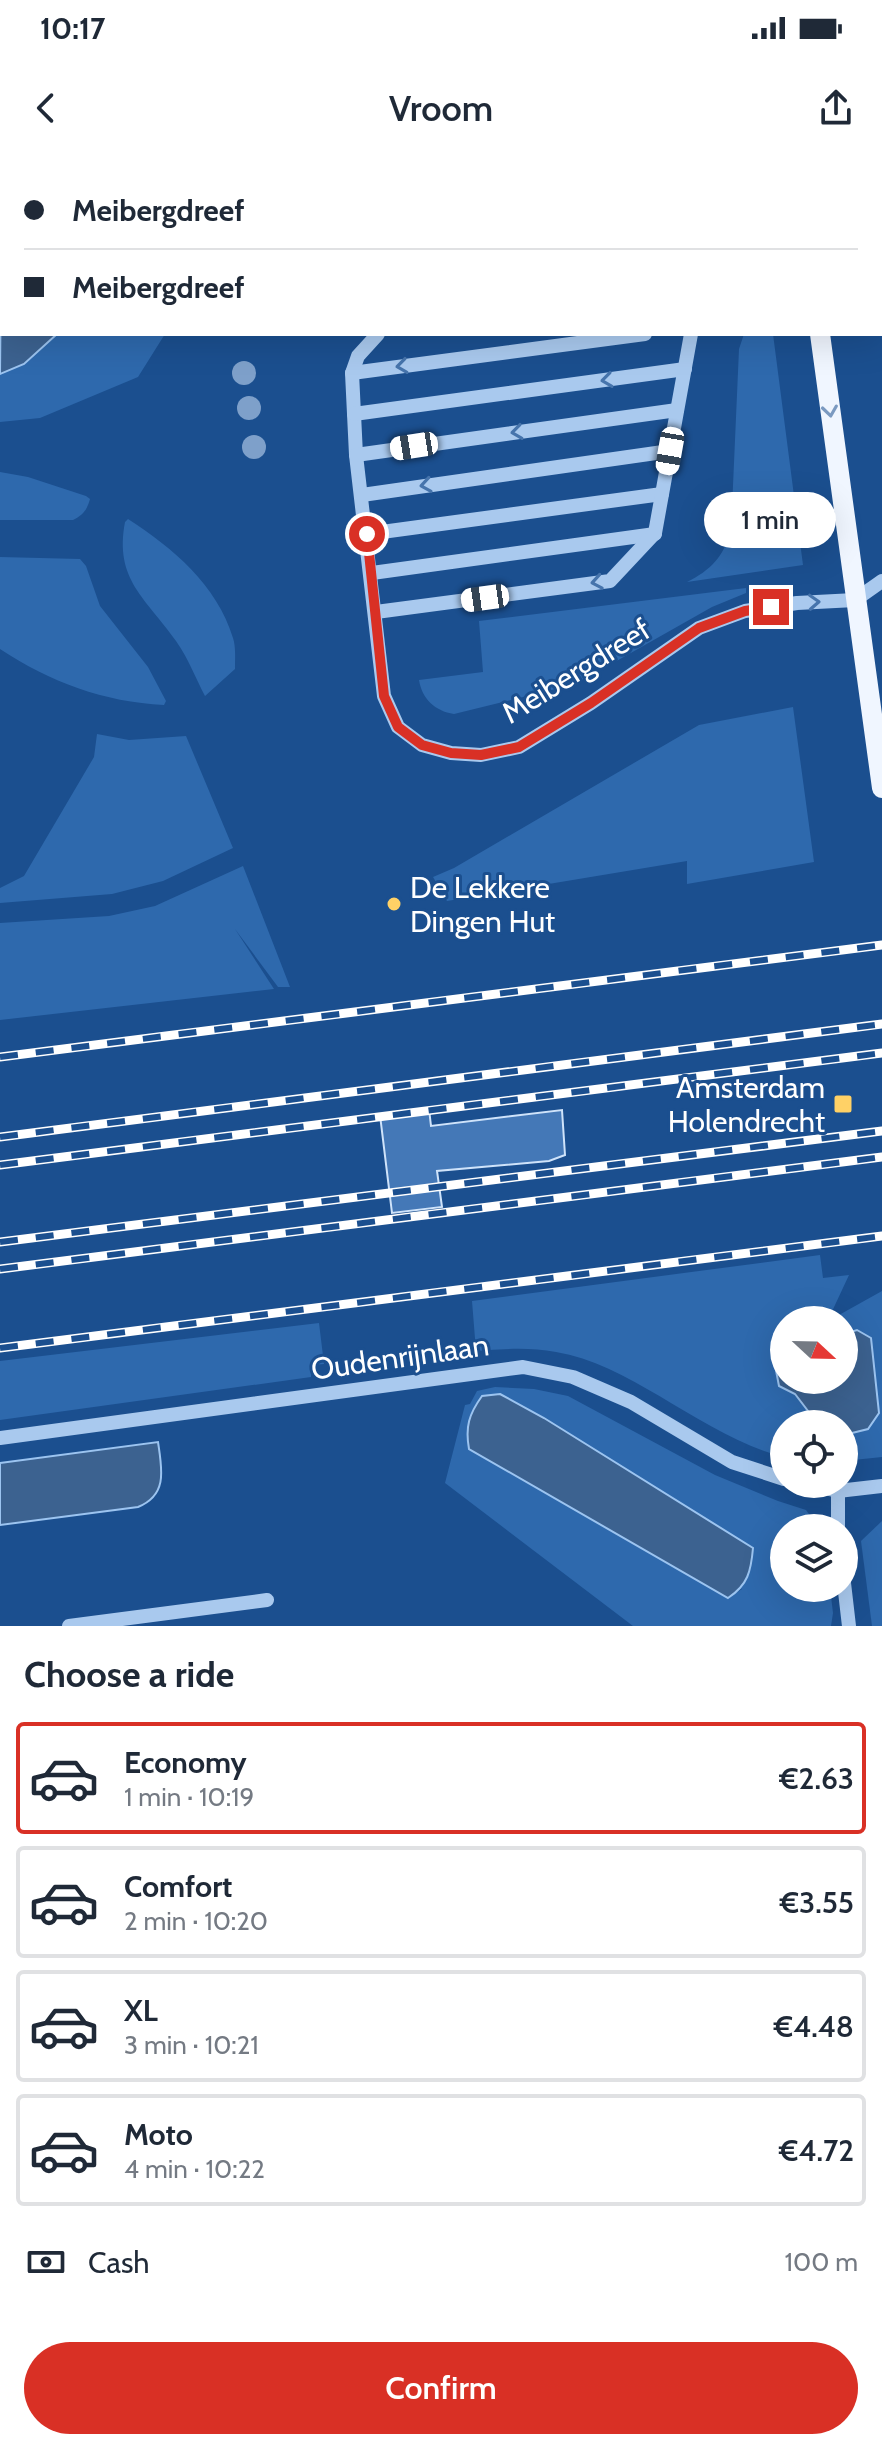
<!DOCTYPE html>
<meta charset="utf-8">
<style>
:root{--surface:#fff;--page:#f6f6f7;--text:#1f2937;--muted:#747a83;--line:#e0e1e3;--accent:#d93025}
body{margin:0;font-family:Cabin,sans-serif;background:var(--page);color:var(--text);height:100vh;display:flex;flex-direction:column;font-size:30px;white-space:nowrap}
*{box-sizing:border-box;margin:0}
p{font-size:26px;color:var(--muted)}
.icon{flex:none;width:44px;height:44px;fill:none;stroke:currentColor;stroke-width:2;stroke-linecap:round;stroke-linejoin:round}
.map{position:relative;height:1466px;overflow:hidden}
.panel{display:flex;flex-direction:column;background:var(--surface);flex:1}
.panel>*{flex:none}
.guide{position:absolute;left:0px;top:0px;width:882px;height:176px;box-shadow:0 8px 32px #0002;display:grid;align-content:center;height:176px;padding:0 24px;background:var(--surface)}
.needle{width:52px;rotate:112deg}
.controls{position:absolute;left:770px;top:1146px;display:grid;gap:16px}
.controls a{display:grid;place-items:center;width:88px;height:88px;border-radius:50%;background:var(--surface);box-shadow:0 8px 32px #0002;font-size:40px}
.end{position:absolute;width:36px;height:36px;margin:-18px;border:10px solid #d93025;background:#fff;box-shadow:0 0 0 4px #fff}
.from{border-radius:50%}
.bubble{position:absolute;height:56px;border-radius:28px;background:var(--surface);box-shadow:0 8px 32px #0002;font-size:26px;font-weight:600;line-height:56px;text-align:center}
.car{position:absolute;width:24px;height:48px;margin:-24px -12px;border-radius:10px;box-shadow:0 0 6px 2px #0007;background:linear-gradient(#fff 24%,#345 0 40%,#fff 0 76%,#345 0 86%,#fff 0)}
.guide b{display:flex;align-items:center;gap:28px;height:76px;font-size:30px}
.guide b+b{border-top:2px solid var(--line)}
.guide i{width:20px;height:20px;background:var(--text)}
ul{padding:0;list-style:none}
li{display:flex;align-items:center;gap:24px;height:112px;margin:0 16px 12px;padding:0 8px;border:4px solid var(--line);border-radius:8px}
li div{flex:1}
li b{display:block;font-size:30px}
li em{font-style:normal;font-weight:600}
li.selected{border-color:var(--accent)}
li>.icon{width:72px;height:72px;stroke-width:1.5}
h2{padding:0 24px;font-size:36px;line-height:96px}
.pay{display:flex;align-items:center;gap:20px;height:88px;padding:0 24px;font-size:30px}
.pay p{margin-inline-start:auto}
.cta{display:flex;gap:16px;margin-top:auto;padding:16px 24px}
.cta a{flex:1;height:92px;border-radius:48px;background:var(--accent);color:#fff;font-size:32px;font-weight:600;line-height:92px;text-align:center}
.status{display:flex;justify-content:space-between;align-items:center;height:56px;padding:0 40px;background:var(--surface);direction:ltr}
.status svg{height:22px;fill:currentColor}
header{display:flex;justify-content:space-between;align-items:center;height:104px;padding:0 24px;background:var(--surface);font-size:36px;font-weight:600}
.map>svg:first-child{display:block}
.green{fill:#2e69ad;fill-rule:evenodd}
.water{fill:#3c6290;stroke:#9cc4f0;stroke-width:2}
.building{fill:#4478b7;stroke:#cfe3fa;stroke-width:2}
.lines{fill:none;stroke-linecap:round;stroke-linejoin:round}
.minor{stroke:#a9c9ee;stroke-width:14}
.major{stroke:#f0f6ff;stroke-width:20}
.rail-casing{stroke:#fff;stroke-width:9}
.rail{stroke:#1b4f8f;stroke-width:6;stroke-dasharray:18;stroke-linecap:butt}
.tree{fill:#7ea0ca}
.oneway{stroke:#4674ac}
.oneway2{stroke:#7b9ac1}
.route{stroke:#d93025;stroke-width:10}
.poi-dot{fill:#ffd166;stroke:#1b4f8f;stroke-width:3}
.labels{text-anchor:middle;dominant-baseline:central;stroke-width:6;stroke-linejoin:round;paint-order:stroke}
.street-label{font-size:30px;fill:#fff;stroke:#1b4f8f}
.poi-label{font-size:30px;fill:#fff;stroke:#1b4f8f;text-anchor:start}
</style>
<div class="status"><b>10:17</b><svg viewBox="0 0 49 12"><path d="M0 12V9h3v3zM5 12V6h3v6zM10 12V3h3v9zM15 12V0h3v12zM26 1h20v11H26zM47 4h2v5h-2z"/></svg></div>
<header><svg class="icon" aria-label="back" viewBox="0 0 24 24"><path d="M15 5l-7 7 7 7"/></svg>Vroom<svg class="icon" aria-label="share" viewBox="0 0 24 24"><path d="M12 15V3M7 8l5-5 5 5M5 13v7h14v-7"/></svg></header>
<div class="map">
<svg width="882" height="1466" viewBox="0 0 882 1466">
<rect width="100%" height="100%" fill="#1b4f8f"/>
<!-- green -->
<g class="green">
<path d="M330,0h431v2h-432z"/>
<path d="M57,174h108l-27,43 -98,41 -40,4v-48l24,-10z"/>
<path d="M744,174h29l30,231 -116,17c24,-12 36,-25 44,-51l8,-182z"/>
<path d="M0,312l28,5 58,19 4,3c-3,11 -7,16 -17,21h-73z"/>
<path d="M128,359c45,29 89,66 105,119 3,9 2,21 2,31l-30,27c-10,-19 -17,-38 -29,-55 -30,-43 -62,-61 -51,-119z"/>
<path d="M0,397l80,2 6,7 14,40 48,61 18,34 -2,4c-60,-3 -114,-23 -164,-56z"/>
<path d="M746,428v5l-34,14 -136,77 -122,30c-19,-3 -32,-15 -35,-34l64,-8 -4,-51z"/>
<path d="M793,547l21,155 -127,22v-23l-240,40 -14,-24 21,-9 245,-143z"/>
<path d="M97,574l32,6 57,-4 47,112 -70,33 -51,13 -112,9v-15l24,-12 70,-119z"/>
<path d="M243,706l47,121h-12l-43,-58 39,60 -274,31v-97l109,-7 46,-10z"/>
<path d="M820,1095l3,23 26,-3 -21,45h-44v60h60v-60h-14l52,-29v166l-38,4v-37h-60v33c-80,-20 -150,-92 -228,-105 -27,-5 -53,-3 -80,-1l-4,-50z"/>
<path d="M319,1163l5,41 -12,1 -1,12 -311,43v-59z"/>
<path d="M495,1227l39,2 34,7 147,79 63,26 28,9 13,18h-35v60h46l3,25 -2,13h-198l-188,-143 20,-78 5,-1 7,-13zM469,1289l273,140 -14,9z"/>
<path d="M882,1361v105h-10l-11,-85z"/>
</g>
<!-- water -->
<g class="water">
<path d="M2,8v166h55l-33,30 -24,10z"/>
<path d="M857,1170l14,8 8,75 -11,16 -24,6v-11h-26l-23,-30 -16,-8 -5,-26 10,-4v24h60v-46z"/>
<path d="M500,1234l44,24 209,130c-2,23 -5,37 -25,50l-259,-149c-4,-22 0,-35 13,-53z"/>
<path d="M158,1282c4,27 10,53 -20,65l-138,18v-62z"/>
</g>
<!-- building -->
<path class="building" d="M429,949l2,17 131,-16 3,45 -16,6 -112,10 5,36 -50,6 -12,-98z"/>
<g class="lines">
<!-- minor -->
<g class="minor">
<path d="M773,0v2"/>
<path d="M818,0l1,2"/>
<path d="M880,152l2,2"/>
<path d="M378,174l-20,22 -6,17 4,82 28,241 14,31 24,18 29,8 30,2 38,-8 72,-44 108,-75 46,-17 52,-8 58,-3 27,-19"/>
<path d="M352,213l293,-39"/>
<path d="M354,254l331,-45"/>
<path d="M356,295l321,-45"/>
<path d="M362,335l308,-44"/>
<path d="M367,374l295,-40"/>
<path d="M372,413l283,-39"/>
<path d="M376,452l234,-31 45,-48 36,-199"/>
<path d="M0,1278l523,-71 50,10 58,25 101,60 52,17"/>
<path d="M807,1324l31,7 44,-5"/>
<path d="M838,1368v-37"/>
<path d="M844,1423l5,43"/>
<path d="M69,1466l198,-26"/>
</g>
<!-- major -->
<g class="major">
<path d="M800,0v2"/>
<path d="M863,0l1,2"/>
<path d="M880,72l2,9"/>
<path d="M820,174l62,454"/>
</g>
<!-- rail casing -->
<g class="rail-casing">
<g id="rail">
<path d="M0,897l882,-112"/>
<path d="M0,977l882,-113"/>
<path d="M0,1005l882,-112"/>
<path d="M0,1082l882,-111"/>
<path d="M0,1109l882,-112"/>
<path d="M0,1188l882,-112"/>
</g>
</g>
<!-- rail -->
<use href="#rail" class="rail"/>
</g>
<!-- trees -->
<g class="tree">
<circle cx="244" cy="213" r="12"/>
<circle cx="249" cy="248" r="12"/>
<circle cx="254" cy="287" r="12"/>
</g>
<!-- one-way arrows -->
<defs><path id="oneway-chevron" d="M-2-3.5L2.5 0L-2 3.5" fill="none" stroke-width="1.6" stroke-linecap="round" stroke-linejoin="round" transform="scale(2)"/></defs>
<g class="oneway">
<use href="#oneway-chevron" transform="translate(402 206) rotate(172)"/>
<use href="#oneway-chevron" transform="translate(607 220) rotate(172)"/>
<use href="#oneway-chevron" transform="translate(517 272) rotate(172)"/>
<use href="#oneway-chevron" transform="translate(426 325) rotate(171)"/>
<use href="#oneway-chevron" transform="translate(597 422) rotate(170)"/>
<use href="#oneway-chevron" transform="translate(814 442) rotate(-3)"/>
</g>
<use class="oneway2" href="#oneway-chevron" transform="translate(830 251) rotate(82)"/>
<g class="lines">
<!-- route -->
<path class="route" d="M367,374l17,162 14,31 24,18 29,8 30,2 38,-8 72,-44 108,-75 46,-17 26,-4"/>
</g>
<!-- markers -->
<g class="poi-dot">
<circle cx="394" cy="744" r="8"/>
<rect x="833" y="934" width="20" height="20" rx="4"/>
</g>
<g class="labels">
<!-- street labels -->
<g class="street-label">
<text transform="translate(576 511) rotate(-32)">Meibergdreef</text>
<text transform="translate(400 1197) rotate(-8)">Oudenrijnlaan</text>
</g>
<!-- poi labels -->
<g class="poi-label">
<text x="410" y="727">De Lekkere<tspan x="410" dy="34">Dingen Hut</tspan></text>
<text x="825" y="927" text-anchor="end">Amsterdam<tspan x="825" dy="34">Holendrecht</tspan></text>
</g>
</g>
</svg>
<div class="controls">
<a><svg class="needle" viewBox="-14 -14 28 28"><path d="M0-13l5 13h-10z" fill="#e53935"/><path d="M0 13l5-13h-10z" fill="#747a83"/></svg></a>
<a><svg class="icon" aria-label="locate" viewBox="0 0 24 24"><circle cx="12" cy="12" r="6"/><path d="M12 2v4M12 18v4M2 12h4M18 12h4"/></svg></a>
<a><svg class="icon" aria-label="layers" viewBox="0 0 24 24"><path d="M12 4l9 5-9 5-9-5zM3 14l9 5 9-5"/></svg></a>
</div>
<i class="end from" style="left:367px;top:374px"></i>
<i class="end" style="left:771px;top:447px"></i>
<div class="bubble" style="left:704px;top:332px;width:132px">1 min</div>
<i class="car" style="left:414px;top:286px;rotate:261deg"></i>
<i class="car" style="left:670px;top:291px;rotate:190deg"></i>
<i class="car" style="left:485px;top:438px;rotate:262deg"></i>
<div class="guide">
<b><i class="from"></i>Meibergdreef</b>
<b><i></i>Meibergdreef</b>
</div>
</div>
<section class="panel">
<h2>Choose a ride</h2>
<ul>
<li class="selected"><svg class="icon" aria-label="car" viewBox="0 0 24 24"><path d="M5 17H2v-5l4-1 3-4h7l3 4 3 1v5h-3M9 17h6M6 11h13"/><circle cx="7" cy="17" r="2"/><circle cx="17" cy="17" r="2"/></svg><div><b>Economy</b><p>1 min · 10:19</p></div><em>€2.63</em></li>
<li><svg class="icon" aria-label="car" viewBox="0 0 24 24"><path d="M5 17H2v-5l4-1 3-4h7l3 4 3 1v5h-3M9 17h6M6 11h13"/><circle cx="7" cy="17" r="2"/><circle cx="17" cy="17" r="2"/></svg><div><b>Comfort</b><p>2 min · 10:20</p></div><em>€3.55</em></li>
<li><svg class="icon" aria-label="car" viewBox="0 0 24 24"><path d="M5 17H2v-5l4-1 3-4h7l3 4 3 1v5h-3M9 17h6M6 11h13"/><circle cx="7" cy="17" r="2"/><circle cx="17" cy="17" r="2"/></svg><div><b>XL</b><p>3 min · 10:21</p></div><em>€4.48</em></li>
<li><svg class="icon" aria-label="car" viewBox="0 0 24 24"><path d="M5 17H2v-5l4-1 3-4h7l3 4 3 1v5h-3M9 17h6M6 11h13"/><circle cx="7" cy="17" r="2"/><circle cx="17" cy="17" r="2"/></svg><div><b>Moto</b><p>4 min · 10:22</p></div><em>€4.72</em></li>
</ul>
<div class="pay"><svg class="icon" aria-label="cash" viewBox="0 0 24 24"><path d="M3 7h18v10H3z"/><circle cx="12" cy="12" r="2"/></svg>Cash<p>100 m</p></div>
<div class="cta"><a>Confirm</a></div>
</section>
